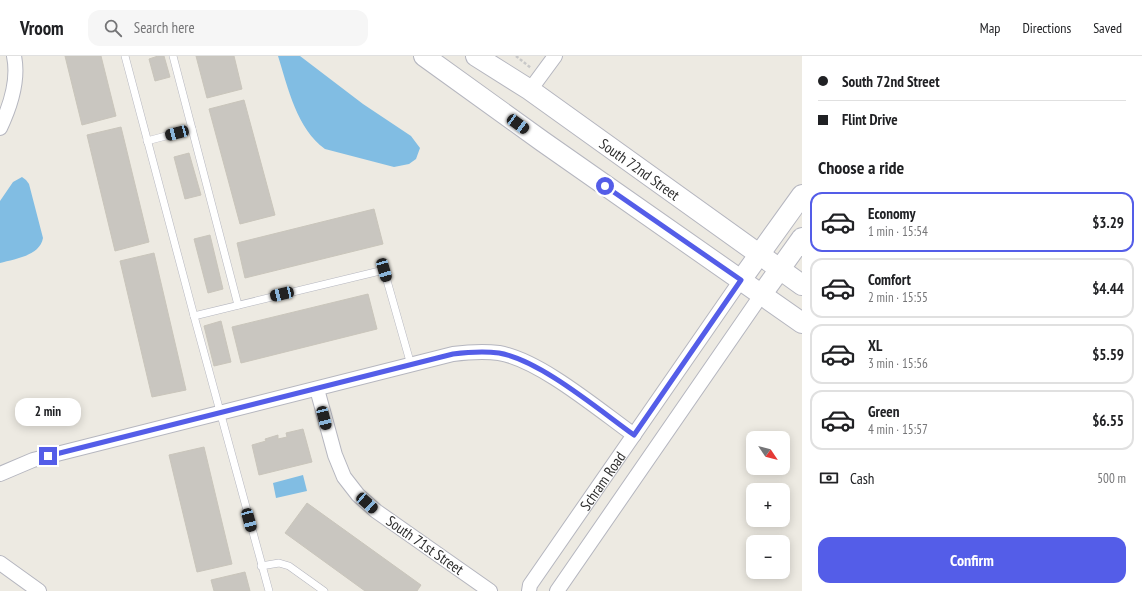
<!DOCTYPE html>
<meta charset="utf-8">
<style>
:root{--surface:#fff;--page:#f6f6f6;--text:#202124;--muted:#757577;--line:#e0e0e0;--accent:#545de8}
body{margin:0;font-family:"PT Sans Narrow",sans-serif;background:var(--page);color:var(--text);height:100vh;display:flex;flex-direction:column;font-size:15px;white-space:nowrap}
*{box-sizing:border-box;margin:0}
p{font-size:13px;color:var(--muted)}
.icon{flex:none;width:22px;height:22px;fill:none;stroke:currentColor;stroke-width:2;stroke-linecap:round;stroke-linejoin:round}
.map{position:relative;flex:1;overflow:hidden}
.panel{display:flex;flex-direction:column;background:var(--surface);width:340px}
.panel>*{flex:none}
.guide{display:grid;align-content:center;height:88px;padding:0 16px;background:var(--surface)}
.needle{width:26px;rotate:125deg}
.fabs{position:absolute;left:746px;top:375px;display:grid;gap:8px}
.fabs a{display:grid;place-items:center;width:44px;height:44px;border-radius:8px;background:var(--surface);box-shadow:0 2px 10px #0003;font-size:20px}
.end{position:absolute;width:18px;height:18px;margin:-9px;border:5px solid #545de8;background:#fff;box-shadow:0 0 0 2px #fff}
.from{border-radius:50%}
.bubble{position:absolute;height:28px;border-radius:12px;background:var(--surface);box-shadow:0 2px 10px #0003;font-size:13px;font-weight:700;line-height:28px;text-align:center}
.car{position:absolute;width:12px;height:24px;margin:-12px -6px;border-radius:5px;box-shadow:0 0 3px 1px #0007;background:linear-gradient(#222 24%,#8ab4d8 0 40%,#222 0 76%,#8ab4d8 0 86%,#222 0)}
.guide b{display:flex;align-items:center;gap:14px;height:38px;font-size:15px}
.guide b+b{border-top:1px solid var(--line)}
.guide i{width:10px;height:10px;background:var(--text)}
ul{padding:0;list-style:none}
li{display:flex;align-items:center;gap:12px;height:60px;margin:0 8px 6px;padding:0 8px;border:2px solid var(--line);border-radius:12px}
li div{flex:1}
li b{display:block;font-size:15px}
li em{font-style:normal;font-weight:700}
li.active{border-color:var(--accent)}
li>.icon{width:36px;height:36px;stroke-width:1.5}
h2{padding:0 16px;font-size:18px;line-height:48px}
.pay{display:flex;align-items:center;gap:10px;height:44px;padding:0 16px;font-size:15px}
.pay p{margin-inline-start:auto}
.button{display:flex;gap:8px;margin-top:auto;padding:8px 16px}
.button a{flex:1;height:46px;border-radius:12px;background:var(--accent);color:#fff;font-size:16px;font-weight:700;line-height:46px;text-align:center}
header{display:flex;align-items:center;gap:24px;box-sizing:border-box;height:56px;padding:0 20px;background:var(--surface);border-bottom:1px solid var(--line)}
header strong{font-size:19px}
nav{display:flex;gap:22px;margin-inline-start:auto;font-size:14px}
.search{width:280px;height:36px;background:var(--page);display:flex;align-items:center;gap:10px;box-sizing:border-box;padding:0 14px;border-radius:12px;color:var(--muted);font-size:15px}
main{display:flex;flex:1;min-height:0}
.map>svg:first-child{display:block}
.water{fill:#81bde3}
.building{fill:#c9c6c0;stroke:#c9c5bb}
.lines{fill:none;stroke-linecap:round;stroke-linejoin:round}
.lane-casing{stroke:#b5b6bf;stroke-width:8}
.street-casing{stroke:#b5b6bf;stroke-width:16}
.secondary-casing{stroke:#b5b6bf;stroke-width:22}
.path{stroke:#c8c8c8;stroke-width:2.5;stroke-dasharray:3 2;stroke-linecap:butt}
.lane{stroke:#fff;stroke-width:7}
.street{stroke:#fff;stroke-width:14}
.secondary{stroke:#fff;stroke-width:20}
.route{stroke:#545de8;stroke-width:5}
.labels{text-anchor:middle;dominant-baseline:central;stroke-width:3;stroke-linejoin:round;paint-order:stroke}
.street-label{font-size:15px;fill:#2d2d2d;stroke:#fff}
</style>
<header>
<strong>Vroom</strong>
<div class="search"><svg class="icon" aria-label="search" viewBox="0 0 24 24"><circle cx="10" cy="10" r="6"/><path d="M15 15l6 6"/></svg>Search here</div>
<nav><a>Map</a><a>Directions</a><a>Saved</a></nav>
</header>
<main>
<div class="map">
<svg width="802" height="535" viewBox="0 0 802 535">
<rect width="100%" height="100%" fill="#edeae2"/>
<!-- water -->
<g class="water">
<path d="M278,0h22l63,48 48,32 9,12 -4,11 -7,5 -15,3 -69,-18c-28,-20 -37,-61 -47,-93z"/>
<path d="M22,121l4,3 3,4 14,54c-3,18 -29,21 -43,25v-62l13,-19z"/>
<path d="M303,419l4,16 -31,7 -3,-15z"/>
</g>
<!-- building -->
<g class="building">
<path d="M65,0h36l15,60 -34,9z"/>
<path d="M158,0h6l6,21 -15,4 -6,-22z"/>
<path d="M196,0h38l8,33 -35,9z"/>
<path d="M244,44l31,115 -35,9 -31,-115z"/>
<path d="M121,71l28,115 -34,9 -28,-116z"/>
<path d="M189,97l12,42 -16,4 -11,-42z"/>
<path d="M374,153l9,35 -138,34 -8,-35z"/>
<path d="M210,179l13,54 -15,4 -14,-54z"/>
<path d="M154,197l32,137 -34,7 -32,-136z"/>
<path d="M368,238l9,35 -136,34 -9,-36z"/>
<path d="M221,265l10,41 -17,4 -10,-40z"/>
<path d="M303,373l9,33 -53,13 -7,-30 14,-4 -1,-2 13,-4v4l9,-2 -1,-4z"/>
<path d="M204,391l28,117 -35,8 -28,-117z"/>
<path d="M307,447l114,82 -4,6h-52l-80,-58z"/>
<path d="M245,516l5,19h-36l-3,-11z"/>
</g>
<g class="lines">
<!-- lane casing -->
<g class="lane-casing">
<g id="lane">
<path d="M125,0l69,260"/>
<path d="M173,0l65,249"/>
<path d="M147,85l45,-12"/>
<path d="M261,510l18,-3 10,3 35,25"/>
<path d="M269,535l-75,-275 190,-46 27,95"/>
</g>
</g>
<!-- street casing -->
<g class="street-casing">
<g id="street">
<path d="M530,34l25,-34"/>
<path d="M0,72c10,-21 19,-48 14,-72"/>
<path d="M317,333l18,66 9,22 14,18 18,16 114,80"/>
<path d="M0,418l33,-14 420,-106c16,-2 30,-3 46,-1 41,7 100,57 135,82"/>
<path d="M0,507l39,28"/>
<path id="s1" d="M529,535l1,-6 211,-305"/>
<path d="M557,535l205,-297"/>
</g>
</g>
<!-- secondary casing -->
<g class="secondary-casing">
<g id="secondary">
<path d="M424,0l118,85 260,182"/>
<path id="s2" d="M476,0l54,34 272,195"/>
<path d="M741,224l61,-85"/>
<path d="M762,238l40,-56"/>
</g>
</g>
<!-- path -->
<path class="path" d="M516,0l15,12"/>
<!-- lane -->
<use href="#lane" class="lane"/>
<!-- street -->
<use href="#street" class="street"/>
<!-- secondary -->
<use href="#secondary" class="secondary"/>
</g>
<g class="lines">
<!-- route -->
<path class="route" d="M48,400l405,-102c16,-2 30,-3 46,-1 41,7 100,57 135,82l107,-155 -136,-94"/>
</g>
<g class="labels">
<!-- street labels -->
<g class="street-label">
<text stroke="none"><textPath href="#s2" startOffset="199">South 72nd Street</textPath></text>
<text stroke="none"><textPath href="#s1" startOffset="133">Schram Road</textPath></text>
<text transform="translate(425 489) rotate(35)">South 71st Street</text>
</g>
</g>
</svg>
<div class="fabs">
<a><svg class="needle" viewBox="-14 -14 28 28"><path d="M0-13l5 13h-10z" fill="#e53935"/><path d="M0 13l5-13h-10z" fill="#757577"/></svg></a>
<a>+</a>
<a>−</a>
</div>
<i class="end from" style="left:605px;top:130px"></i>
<i class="end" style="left:48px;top:400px"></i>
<div class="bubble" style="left:15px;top:342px;width:66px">2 min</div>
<i class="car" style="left:518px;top:68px;rotate:126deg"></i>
<i class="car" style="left:177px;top:77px;rotate:255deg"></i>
<i class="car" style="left:384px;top:214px;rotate:164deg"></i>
<i class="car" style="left:282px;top:238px;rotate:257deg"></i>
<i class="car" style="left:324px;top:362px;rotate:166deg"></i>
<i class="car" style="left:367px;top:447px;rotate:132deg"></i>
<i class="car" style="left:249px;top:464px;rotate:165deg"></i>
</div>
<section class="panel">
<div class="guide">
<b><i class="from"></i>South 72nd Street</b>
<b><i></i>Flint Drive</b>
</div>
<h2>Choose a ride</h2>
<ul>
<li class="active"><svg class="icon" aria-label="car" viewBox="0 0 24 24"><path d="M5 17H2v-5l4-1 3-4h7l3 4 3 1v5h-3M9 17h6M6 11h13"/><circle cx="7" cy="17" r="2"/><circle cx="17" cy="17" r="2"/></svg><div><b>Economy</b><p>1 min · 15:54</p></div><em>$3.29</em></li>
<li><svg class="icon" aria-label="car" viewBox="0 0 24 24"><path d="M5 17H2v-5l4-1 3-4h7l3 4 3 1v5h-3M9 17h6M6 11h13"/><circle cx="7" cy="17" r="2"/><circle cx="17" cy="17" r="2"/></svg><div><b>Comfort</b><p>2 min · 15:55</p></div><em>$4.44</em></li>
<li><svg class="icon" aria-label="car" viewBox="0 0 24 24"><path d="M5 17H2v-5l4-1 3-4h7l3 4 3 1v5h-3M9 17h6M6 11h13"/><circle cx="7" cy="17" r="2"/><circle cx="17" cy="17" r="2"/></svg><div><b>XL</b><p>3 min · 15:56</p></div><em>$5.59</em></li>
<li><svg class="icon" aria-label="car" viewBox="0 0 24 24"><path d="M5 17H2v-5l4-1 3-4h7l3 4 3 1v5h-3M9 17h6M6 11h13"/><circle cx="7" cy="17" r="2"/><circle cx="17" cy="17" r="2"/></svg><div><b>Green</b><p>4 min · 15:57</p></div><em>$6.55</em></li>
</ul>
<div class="pay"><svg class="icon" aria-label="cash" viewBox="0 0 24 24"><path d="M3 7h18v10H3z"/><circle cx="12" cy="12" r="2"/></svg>Cash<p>500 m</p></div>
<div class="button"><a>Confirm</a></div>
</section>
</main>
